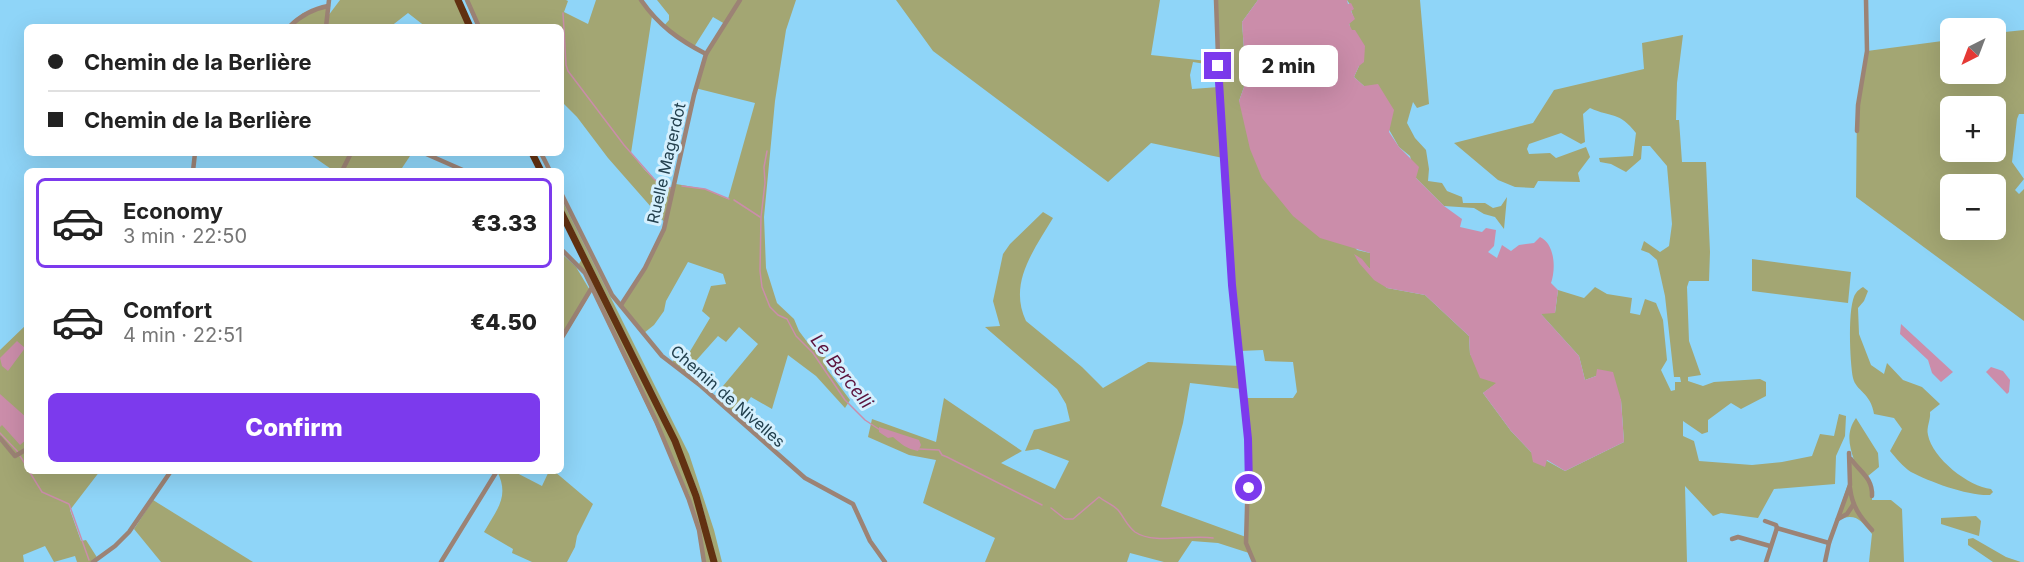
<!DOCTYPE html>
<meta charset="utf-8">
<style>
:root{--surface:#fff;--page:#f2f2f2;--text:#222;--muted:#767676;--line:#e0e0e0;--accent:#7c3aed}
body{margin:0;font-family:Inter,sans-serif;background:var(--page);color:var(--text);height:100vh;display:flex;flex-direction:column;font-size:22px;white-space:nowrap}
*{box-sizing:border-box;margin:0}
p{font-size:20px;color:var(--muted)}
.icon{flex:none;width:33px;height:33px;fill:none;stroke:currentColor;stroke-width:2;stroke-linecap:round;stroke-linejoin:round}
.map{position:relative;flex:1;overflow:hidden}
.drawer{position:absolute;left:24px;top:168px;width:540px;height:306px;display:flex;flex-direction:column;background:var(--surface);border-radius:9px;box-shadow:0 6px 24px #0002}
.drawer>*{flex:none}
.hud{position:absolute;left:24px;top:24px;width:540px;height:132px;border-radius:9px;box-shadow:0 6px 24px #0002;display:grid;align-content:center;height:132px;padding:0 24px;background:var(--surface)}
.needle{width:39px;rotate:222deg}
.tools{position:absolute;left:1940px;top:18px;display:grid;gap:12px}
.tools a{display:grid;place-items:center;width:66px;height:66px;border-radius:9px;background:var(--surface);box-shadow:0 6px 24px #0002;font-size:30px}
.end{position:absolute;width:27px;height:27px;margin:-14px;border:8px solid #7c3aed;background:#fff;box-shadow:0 0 0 3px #fff}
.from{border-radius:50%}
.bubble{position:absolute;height:42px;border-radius:9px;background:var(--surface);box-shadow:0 6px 24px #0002;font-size:20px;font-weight:800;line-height:42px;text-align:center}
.hud b{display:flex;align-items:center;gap:21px;height:57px;font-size:22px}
.hud b+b{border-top:2px solid var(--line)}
.hud i{width:15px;height:15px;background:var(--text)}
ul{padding:10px 0 0;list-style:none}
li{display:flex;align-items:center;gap:18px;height:90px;margin:0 12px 9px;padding:0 12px;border:3px solid transparent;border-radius:9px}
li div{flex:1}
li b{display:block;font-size:22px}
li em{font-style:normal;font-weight:800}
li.current{border-color:var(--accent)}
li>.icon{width:54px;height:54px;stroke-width:1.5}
.action{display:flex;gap:12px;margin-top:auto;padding:12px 24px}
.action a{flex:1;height:69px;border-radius:9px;background:var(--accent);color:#fff;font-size:24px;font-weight:800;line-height:69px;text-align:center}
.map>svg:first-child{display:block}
.green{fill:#a3a673;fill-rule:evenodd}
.water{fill:#cb8daa}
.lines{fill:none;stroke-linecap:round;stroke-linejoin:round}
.stream{stroke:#cb8daa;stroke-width:1.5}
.minor{stroke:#9c8375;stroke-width:4.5}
.highway{stroke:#623111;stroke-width:7}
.route{stroke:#7c3aed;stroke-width:8}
.labels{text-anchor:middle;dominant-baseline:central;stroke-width:6;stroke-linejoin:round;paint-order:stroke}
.street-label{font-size:16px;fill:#23404e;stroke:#d5f0fe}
.water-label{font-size:18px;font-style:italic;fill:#5c133d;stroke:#d5f0fe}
</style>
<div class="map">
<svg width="2024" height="562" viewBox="0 0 2024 562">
<rect width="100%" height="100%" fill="#8fd5f8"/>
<!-- green -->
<g class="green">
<path d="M340,0h115l12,27h-41l-18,-14 -18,14h-104l17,-14 25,-7v10z"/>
<path d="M467,0h99l2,1 -4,11 24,12 8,-24h45l11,16 -21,137c13,15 23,32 43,35l2,-4 29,5 23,10 27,-96 -60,-15 9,-29 21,-35 -12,-7 -19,30 -31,-20 6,-7v-5l-12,-15h139l-10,30 -11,71 -11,116 2,51 11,35 17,16 5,12 9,12 17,11 2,15 23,31 -5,8 -29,-32 -28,-21 -16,54 -21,-12 -15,21 -23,-20 45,-54 -19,-17 -13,15 -8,-6 -33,37 -13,-8 2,-7 9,-9 6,4 21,-35 -8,-7 9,-25 15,-2 -3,-10 -35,-12 -22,39 -2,10 -10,14 -10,8 -23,-28 17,-24 28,-57 -58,-66 -31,-41 -16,-16v-74h-82z"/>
<path d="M896,0h264l-9,55 66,7 -1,-62h42l-16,22 2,28 -4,22 4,15 -5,14 118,149 13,3v16l-15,-14 32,33 38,7 44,41 1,18 27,29 -14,10 28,38 20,21 34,19 59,-29 -3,-42 -25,-24 -11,4 -6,-24 -39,-43h15l3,-23 26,8 11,-11 12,7 25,4 -2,15 10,2 5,-16 11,4 7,17 4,40 -6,10 10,21 4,-1v-8h6l-1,-5h-6l-9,-81 -8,-36 -8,-7 -8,-3 3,-9 16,11 9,-6 3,-22 -5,-58 -17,-20h-8l-1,13 -15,13 -15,-8 -11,-2 -1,-4 34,-2 3,-23c-17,-22 -24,-15 -46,-25l-7,6 2,28 -4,2 -20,-11 -32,11 -2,5 2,5 21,-1 6,5 30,-11 4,10 -12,16 2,9 -42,-1 -4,7 -19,-1 -17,-7 -44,-37 79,-20 21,-33 90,-21 -2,-26 41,-8 -6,48 -1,37h3l3,42h24l4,90 -1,29h-20l-2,6 2,54 12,34 -13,2v4l15,5 11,-4 46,-3 6,3v14l-25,13 -10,-6 -23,17v12l-6,2 -19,-13v15l11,5 5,20 53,4 30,-3 30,-6 8,-22 14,2 5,-22 7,2 -1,20 -9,20 -1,28 -61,5 -16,29 -37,-5 -8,3 -28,-30 2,76h-433l-5,-9 -31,-10 -26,-2 -14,21h-14l-34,-9 -3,9h-142l10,-24 -72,-35 13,-43 -27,-5 -41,-18 4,-18 64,23 8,-44 78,53 -21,12 54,26 14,-28 -31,-12 -13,2 9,-21 36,-9 -4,-17 -9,-15 -72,-62 15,-1 -7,-25 10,-47 7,-10 33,-32 10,6c-19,32 -45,65 -27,103l56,46 21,21 45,-26 93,4 1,23 -52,-6 -7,40 -22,83 85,31 3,-98 -6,-41h50l4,-6 -4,-30 -28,-1 -2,-11 -23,1 -9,-66 -8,-127 -72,-15 -43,39 -175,-131zM1193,62l25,4 1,21 -27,2 -2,-14z"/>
<path d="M1347,0h73l9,104 -12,4 -4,-6 -6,21 8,15 11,12 3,19 -1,12 14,2 5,8 15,6 1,6h22l8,5 8,-2 6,-9 -3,32 -9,-12 -11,-3 -10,-6 -30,-2 -28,-28 -6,-22 -11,-9 -35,-61 -10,-9 5,-11 -10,-43 5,-4 -3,-9 2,-1z"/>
<path d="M2024,30v84h-5l-2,5 -5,43 12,17 -9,11 4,4 5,-5v132l-168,-124 1,-87 10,-59 83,-11v34h45v-41zM1950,106h45v46h-45zM1950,184h45v46h-45z"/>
<path d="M308,153h104l-12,18h-66z"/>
<path d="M561,198l128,256 25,76 8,32h-5l-18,-68 -30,-73 -108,-216z"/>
<path d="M561,253l15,14 15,25 -25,42 -5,-3z"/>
<path d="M582,259c33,67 71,133 99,202 13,33 21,67 30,101h-5l-17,-67 -110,-231z"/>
<path d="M1752,259l99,13 -3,31 -96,-12z"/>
<path d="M1863,287l5,4 -4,10 -6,7 1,26 12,31 13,9 3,-11 16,17 19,7 18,17 -10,8c1,8 -4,15 -2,23 4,23 41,52 63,54l2,3 -3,3c-22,1 -60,-13 -79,-23 -8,-5 -15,-14 -21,-21l12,-22 -8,-11 -20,-4c-3,-21 -18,-23 -21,-36 -3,-15 -6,-74 3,-85 2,-3 4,-4 7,-6z"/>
<path d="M27,324v147h73l-30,39 11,31 5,-1 12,19 -4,3h-17l-2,-6 -21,6 -9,-16 -22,9 1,7h-24v-212z"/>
<path d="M1856,418l22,35 1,14 -11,9 4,13v11h19l11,9 2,53h-35l3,-28c-13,-16 -16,-21 -36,-14l12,-36v-27l6,3c-5,-15 -8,-28 2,-42z"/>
<path d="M497,471h16l29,15 7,-15h5l39,33 -16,32 -2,11 -8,15h-35l-20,-9 1,-4 -29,-17c13,-23 26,-35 13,-61z"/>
<path d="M153,500l100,62h-92l-27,-33z"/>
<path d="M1976,516l5,5 -2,15 -38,-12v-6z"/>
<path d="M1973,538l33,19 15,5h-28l-25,-17v-6z"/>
</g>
<!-- water -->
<g class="water">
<path d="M1258,0h89l1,4 3,-1 3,6 -3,2 4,8 -6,5 3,6h3l10,16 -1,16 -5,4 -5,11 10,9 14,-2 16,26 -5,22 10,15 20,20 -3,11 28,28 18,13 -2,8 22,5 4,-4 10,2 -2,16 -6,6 9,6 5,-13 9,6 8,-6 15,-2 6,-6c15,7 16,32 11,46l7,7 -3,23 -14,1 38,42 6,24 11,-4 1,-7 16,3 8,28 3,42 -59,29 -18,-11 -2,7 -12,-5 -2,-10 -20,-21 -28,-38 13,-10 -16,-5 -10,-24 -1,-18 -44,-41 -38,-7 -13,-8 -15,-17 -5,-9 8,5 8,10v-16l-50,-15 -27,-22 -31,-38 -12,-29 -11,-48 5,-14 -4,-15 4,-22 -2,-28z"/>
<path d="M1901,324l52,48 -12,10 -9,-9 -4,-13 -28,-26z"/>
<path d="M17,341l8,7 -17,23 -6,-5 -2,-8z"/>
<path d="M1991,367l12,4 7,9 -1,12 -2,2 -21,-22z"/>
<path d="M0,394l27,24v21l-7,6 -18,-20 -2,2z"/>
<path d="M879,427l40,13 2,5 -3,6c-11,-2 -17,-7 -25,-14l-5,1 -9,-6z"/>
</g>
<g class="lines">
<!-- stream -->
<g class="stream">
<path d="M563,13l3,52 2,6 56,74 30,34 10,8 7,1"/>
<path d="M767,151l-3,16 1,16 -4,34 -1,54 2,16 8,20 8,8 9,4 9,17 17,17 32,47 20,20 15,10"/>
<path d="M682,186l23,3 24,10"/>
<path d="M734,200l26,17"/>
<path d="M0,433l18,19"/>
<path d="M919,449l20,1 3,5 5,2 95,48"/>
<path d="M20,456l7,11"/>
<path d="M29,471l13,21 27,12 20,56"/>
<path d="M1051,508l14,11h8l26,-22c6,5 13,7 19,13 6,7 9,16 17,22 19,13 55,2 78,6"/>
</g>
<!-- minor -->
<g class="minor">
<path d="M467,0l12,27"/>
<path d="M641,0c17,25 38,40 65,54l34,-54"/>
<path d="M1216,0l4,112 11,173 18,154 -3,104 8,19"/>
<path d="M289,27c11,-11 23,-18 39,-21"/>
<path d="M326,27l3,-27"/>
<path d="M1857,131l1,-26 9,-54 -1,-51"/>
<path d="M424,153l41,18"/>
<path d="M541,153l9,18"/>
<path d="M193,171l2,-18"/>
<path d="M342,171l9,-18"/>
<path d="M561,193l51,102 50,61 39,30 104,92 48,26 17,37 15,21"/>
<path d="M561,249l24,24 71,148 33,79 10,30 5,32"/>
<path d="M621,305l24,-37 19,-39 30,-134 12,-41"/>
<path d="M561,339l30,-50"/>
<path d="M0,438l15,18 12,-7"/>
<path d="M1851,459c9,13 22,19 21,37"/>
<path d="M1850,488c2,18 10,29 22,42"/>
<path d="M1838,519l9,-5 6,-9"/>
<path d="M1765,521l11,4 1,3"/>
<path d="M1732,539l6,-2 32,9"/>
<path d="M93,562l22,-16 14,-14 42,-61"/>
<path d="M441,562l56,-91"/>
<path d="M1766,562l11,-34 52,15"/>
<path d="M1825,562l4,-19 21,-58 -1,-32"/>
</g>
<!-- highway -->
<g class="highway">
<path d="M458,0l12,27"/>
<path d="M532,153l9,18"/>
<path d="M561,212l114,229 21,55 18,66"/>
</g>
</g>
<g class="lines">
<!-- route -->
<path class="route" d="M1218,66l14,219 16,154 1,49"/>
</g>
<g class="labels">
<!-- street labels -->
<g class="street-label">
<text transform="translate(666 163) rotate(-77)">Ruelle Magerdot</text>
<text transform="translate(728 396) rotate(41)">Chemin de Nivelles</text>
</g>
<!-- water labels -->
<g class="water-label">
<text transform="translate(842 371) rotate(52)">Le Bercelli</text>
</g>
</g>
</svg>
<div class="tools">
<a><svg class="needle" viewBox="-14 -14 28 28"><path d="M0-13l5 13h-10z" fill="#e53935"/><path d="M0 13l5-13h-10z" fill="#767676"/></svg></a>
<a>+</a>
<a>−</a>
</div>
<i class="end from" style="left:1249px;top:488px"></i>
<i class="end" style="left:1218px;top:66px"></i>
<div class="bubble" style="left:1239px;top:45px;width:99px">2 min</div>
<div class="hud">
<b><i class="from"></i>Chemin de la Berlière</b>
<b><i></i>Chemin de la Berlière</b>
</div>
<section class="drawer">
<ul>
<li class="current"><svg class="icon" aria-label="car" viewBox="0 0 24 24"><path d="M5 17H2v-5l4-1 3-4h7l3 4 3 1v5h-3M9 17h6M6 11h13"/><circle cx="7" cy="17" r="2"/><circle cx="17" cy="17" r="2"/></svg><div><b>Economy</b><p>3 min · 22:50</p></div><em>€3.33</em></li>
<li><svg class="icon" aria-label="car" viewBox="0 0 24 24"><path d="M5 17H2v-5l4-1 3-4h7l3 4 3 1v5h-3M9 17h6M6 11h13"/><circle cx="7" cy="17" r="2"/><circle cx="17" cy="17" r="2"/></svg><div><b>Comfort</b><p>4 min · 22:51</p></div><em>€4.50</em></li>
</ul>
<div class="action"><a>Confirm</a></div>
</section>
</div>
